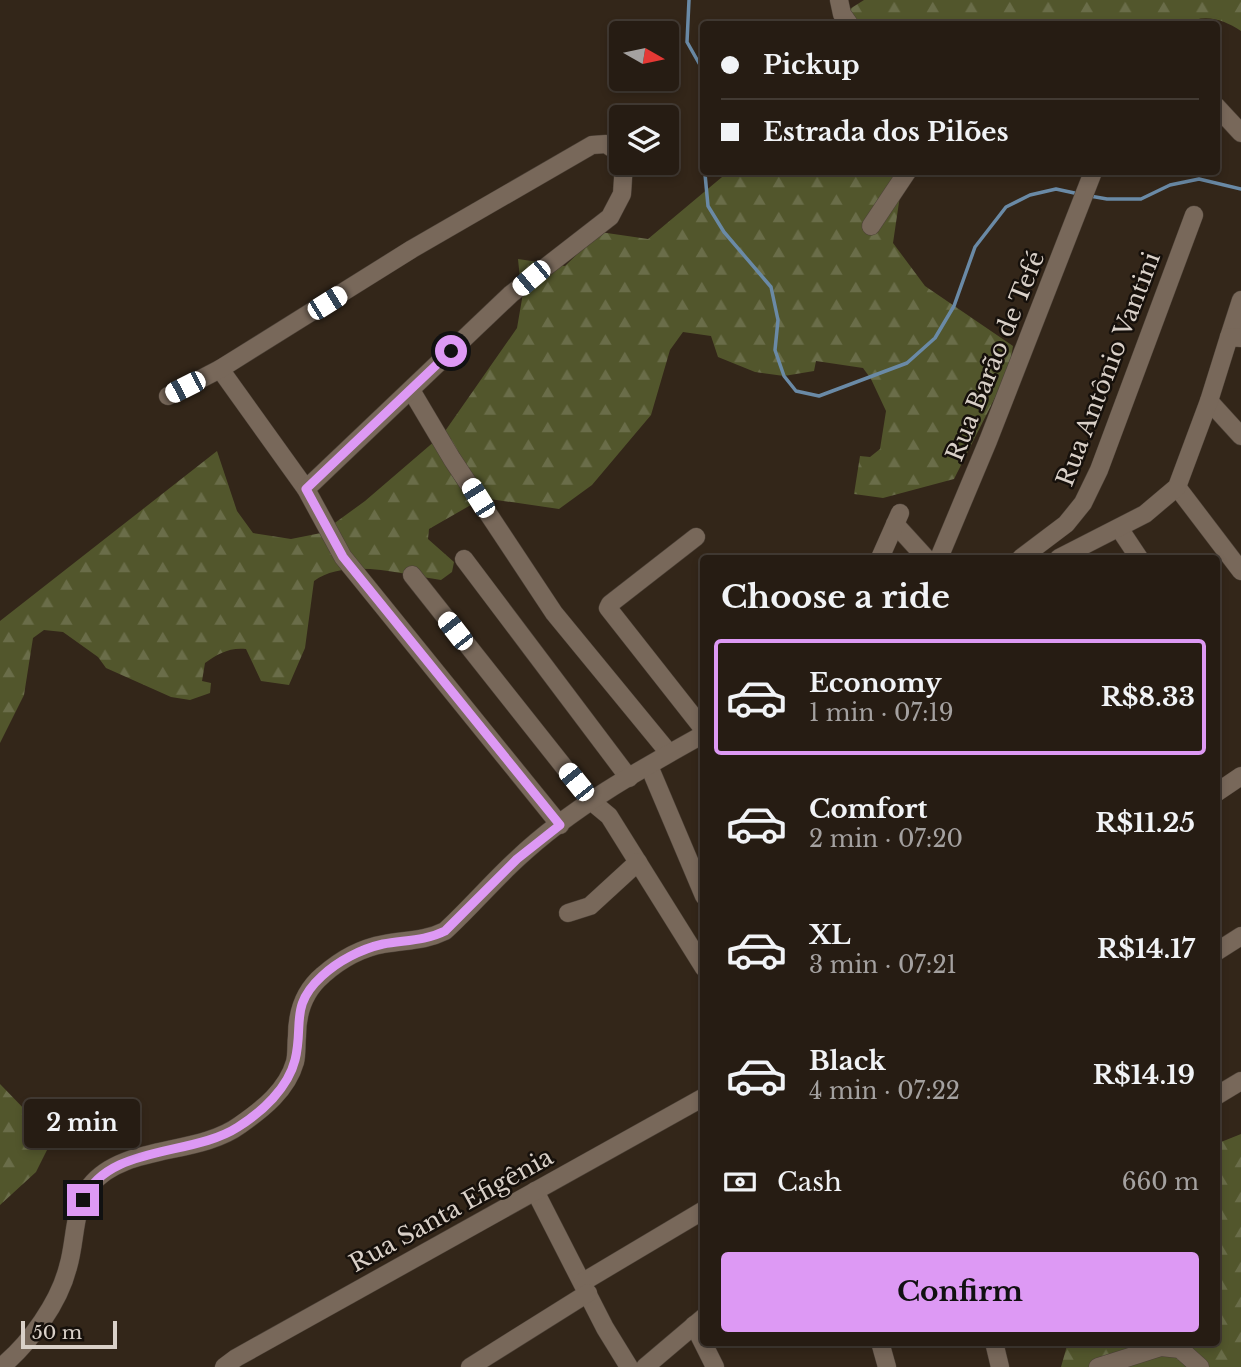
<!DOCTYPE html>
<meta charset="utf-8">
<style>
:root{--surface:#261c13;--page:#2e251c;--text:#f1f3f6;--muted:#a4a1a0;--line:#423a33;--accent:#dd99f4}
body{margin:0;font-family:"Libre Baskerville",serif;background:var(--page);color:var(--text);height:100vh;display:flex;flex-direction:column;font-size:26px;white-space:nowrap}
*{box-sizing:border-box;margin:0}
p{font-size:23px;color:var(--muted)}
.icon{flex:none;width:38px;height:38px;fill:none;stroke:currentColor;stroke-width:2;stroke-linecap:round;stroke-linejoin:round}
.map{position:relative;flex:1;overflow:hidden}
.side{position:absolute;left:700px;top:555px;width:520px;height:791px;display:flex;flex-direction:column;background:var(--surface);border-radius:7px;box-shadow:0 4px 10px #0003,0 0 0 2px var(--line)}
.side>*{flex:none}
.banner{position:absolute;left:700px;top:21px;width:520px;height:154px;border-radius:7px;box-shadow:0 4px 10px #0003,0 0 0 2px var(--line);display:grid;align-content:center;height:154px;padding:0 21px;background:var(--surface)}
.needle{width:46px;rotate:99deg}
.controls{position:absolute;left:609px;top:21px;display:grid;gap:14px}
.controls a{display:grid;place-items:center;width:70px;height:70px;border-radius:7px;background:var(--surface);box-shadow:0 4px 10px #0003,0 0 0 2px var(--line);font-size:35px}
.scale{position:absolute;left:21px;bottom:18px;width:96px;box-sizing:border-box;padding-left:7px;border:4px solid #d9d0c8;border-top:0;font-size:19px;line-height:24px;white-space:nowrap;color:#d9d0c8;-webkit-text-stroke:5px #16100b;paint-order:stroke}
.end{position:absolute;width:32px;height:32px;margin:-16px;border:9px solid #dd99f4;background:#111;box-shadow:0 0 0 4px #111}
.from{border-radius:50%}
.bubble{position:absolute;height:49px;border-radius:7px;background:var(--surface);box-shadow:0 4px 10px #0003,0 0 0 2px var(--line);font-size:23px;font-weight:800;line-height:49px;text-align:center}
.car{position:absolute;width:21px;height:42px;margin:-21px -10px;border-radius:9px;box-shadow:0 0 5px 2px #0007;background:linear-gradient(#fff 24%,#345 0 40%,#fff 0 76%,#345 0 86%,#fff 0)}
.banner b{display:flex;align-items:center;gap:24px;height:66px;font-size:26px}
.banner b+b{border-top:2px solid var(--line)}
.banner i{width:18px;height:18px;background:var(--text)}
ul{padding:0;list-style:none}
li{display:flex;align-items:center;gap:21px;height:116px;margin:0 14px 10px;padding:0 7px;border:4px solid transparent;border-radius:7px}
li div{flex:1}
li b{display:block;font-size:26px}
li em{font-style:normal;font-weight:800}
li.on{border-color:var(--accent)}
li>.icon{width:63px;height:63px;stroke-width:1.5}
h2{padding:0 21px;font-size:32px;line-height:84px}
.pay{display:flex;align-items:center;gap:18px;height:77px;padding:0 21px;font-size:26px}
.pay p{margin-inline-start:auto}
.action{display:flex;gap:14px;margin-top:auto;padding:14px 21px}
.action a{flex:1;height:80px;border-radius:7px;background:var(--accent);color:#111;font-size:28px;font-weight:800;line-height:80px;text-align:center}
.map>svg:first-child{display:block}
.forest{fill:url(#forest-firs)}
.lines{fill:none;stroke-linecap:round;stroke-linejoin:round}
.stream{stroke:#6a8aa6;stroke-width:3.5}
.minor-casing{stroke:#4c4137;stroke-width:19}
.minor{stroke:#78685a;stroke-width:18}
.route{stroke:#dd99f4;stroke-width:9}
.labels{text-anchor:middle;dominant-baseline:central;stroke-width:5;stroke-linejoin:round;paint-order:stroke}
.street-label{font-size:24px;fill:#d9d0c8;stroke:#16100b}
</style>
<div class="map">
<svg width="1241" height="1367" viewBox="0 0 1241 1367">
<defs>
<pattern id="forest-firs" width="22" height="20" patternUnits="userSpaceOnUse" patternTransform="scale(1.75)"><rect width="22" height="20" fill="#52562c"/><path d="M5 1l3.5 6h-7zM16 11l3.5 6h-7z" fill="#6a6d49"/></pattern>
</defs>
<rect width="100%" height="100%" fill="#332619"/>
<!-- forest -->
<g class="forest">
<path d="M864,0h377v31c-18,-12 -37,-18 -56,-7h-359z"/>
<path d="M728,172h185l-11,10 -9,61 32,43 88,60 -4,24 -55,109 -71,19 -29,-4 6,-38 10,1 10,-8 6,-38 -15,-32 -8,-11 -47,-7 -2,10 -30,5 -29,-4 -37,-15 -7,-21 -28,-4 -13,18 -19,65 -59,70 -33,24 -76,-11 -54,31 -1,10 26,23 -2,10 -11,8c-37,-5 -94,-23 -127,1l-9,67 -16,37 -28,-4 -15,-32c-16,-2 -29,5 -41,14l-3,18 9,2 -1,10 -20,7 -19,-3 -65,-29 -8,-11 -35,-25 -19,-2 -11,8 -9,57 -24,48v-122l217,-170 20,60 16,22 38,6 30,-6 44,-32 78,-67 74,-106 5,-29 -4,-40 47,7 35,-34 48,7z"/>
<path d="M0,1084l31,32 10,1 33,-10 -16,21 -22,44 -36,33z"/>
<path d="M1241,1134v233h-180l7,-25h148v-198z"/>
</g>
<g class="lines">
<!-- stream -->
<g class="stream">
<path d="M689,0l-2,42 17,30"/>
<path d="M707,172l-2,2 3,32 16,26 47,55 7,33 -3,30 9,26 12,15 23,5 88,-33 28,-25 19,-32 21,-59 31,-40 24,-12 26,-6 23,5"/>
<path d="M1090,196l17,3h34l29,-14 29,-6 42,10"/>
</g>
<!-- minor casing -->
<g class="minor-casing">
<g id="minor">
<path d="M839,0l3,14 7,10"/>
<path d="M1216,106l25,27"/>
<path d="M871,226l36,-54"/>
<path d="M1229,337l12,-37"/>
<path d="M220,369l86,120 37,68 217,268"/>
<path d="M411,390l41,69 102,154 115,140"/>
<path d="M168,396l52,-27 192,-120 180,-104 14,-1 15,10"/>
<path d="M1209,401l32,35"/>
<path d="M1177,487l64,84"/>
<path d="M306,489l205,-195 99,-77 12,-23 2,-31"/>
<path d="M895,524l31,34"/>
<path d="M1119,528l20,30"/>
<path d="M696,537l-86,67 -2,4 96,122"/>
<path d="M880,558l20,-45"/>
<path d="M939,558l49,-117 105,-269"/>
<path d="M1021,558l45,-34 17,-21 16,-33 95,-255"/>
<path d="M1059,558l86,-44 32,-27 32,-86 20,-64 12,1"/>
<path d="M464,559l165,219"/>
<path d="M412,575l179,226 18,15 95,152"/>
<path d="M649,766l55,130"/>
<path d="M1216,793l25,-17"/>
<path d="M568,913l22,-7 48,-44"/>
<path d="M1216,952l25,-16"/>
<path d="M1216,1096l25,-15"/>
<path d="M535,1191l70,137 24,39"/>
<path d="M583,1282l121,-72"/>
<path d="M694,1325l21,42"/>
<path d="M880,1342l7,25"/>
<path d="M994,1342l6,25"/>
<path d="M1,1367c29,-24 58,-64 67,-100 8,-26 5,-59 22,-81 33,-42 108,-30 150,-61 23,-16 47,-35 55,-63 2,-8 1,-17 2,-26 0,-24 7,-45 26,-61 17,-15 38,-27 61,-31 21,-4 41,-3 61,-13 25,-23 47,-49 72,-72 54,-51 122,-89 187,-125"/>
<path d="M224,1367l12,-9 468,-261"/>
<path d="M470,1367l118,-74"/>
<path d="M645,1367l59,-50"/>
<path d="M1098,1367l63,-20 19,2 20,18"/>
</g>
</g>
<!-- minor -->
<use href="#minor" class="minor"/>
</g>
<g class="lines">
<!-- route -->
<path class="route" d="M83,1200c25,-56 109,-43 155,-73 24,-15 50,-39 57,-67 9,-35 -6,-54 27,-84 16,-15 39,-27 61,-32 21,-4 42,-3 62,-13l72,-72 43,-34 -217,-268 -37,-68 145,-138"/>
</g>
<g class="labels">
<!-- street labels -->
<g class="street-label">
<text transform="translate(995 356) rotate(-68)">Rua Barão de Tefé</text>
<text transform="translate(1108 369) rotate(-69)">Rua Antônio Vantini</text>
<text transform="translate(451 1210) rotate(-29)">Rua Santa Efigênia</text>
</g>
</g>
</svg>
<div class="controls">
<a><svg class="needle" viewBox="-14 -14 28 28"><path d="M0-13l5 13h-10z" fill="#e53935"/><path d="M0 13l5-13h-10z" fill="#a4a1a0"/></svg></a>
<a><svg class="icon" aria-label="layers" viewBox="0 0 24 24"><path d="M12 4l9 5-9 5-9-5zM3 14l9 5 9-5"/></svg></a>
</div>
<div class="scale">50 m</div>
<i class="end from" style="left:451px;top:351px"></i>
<i class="end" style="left:83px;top:1200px"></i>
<div class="bubble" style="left:24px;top:1099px;width:116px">2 min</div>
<i class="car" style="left:531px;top:278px;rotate:230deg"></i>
<i class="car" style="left:327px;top:303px;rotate:58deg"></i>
<i class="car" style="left:185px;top:387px;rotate:243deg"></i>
<i class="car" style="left:478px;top:498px;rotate:328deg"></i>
<i class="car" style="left:455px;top:631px;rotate:322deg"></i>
<i class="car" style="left:576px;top:782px;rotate:321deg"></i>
<div class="banner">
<b><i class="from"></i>Pickup</b>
<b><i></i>Estrada dos Pilões</b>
</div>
<section class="side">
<h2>Choose a ride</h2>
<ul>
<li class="on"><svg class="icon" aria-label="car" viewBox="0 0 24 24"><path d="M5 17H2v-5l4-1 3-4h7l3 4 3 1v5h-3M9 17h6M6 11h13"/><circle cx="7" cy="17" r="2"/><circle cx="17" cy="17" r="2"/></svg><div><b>Economy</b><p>1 min · 07:19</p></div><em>R$8.33</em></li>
<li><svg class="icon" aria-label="car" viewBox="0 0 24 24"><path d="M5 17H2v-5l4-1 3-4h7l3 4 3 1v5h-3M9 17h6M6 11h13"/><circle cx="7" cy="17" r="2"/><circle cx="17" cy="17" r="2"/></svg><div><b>Comfort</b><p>2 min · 07:20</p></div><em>R$11.25</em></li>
<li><svg class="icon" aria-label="car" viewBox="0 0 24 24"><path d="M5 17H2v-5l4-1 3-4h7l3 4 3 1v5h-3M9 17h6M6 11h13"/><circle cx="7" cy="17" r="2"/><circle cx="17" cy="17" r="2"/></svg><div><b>XL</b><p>3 min · 07:21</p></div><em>R$14.17</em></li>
<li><svg class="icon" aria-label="car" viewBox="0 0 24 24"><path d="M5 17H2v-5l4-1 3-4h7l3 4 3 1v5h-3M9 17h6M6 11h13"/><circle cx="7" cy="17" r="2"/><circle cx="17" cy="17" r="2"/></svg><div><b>Black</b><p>4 min · 07:22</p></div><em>R$14.19</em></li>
</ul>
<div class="pay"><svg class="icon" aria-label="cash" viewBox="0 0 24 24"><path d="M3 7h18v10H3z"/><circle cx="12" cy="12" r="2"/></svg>Cash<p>660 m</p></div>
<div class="action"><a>Confirm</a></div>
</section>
</div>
